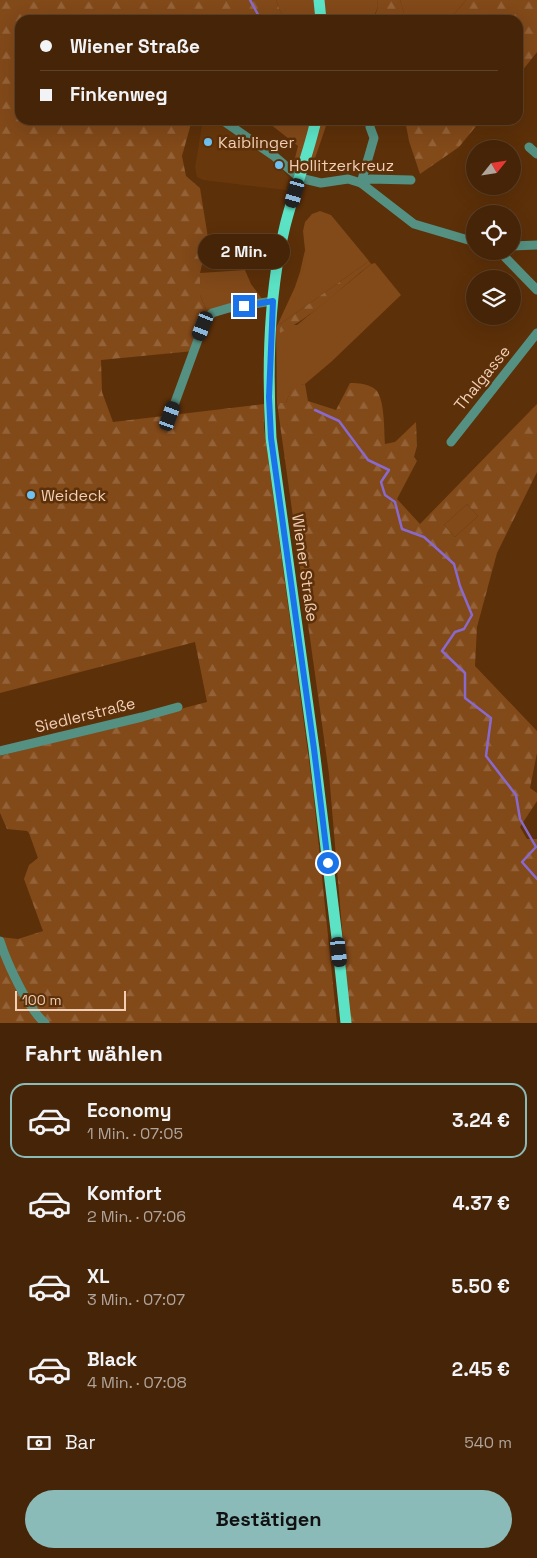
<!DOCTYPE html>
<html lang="de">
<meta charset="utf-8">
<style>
:root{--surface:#452407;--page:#4c2c11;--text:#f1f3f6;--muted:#b0a49b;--line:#5d4128;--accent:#8bbbb9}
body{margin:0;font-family:"Space Grotesk",sans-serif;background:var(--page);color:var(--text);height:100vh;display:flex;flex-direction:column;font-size:19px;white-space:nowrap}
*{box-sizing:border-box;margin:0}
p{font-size:16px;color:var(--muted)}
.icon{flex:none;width:28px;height:28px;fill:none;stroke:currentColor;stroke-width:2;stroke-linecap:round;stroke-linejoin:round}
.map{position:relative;height:1023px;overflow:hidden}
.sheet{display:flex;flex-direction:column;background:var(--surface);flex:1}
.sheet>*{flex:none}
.banner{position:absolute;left:15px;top:15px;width:508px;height:110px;border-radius:15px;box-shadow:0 5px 20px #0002,0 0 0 1px var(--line);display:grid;align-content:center;height:110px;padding:0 25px;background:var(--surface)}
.needle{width:32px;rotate:60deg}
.controls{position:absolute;left:466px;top:140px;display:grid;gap:10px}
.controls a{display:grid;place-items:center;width:55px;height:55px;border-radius:50%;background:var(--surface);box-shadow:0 5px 20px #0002,0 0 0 1px var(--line);font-size:25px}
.scale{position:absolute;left:15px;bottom:12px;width:111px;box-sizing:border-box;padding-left:5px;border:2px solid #f1cfb7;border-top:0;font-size:14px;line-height:18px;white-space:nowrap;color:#f1cfb7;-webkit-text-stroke:4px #5c3009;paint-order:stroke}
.end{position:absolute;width:22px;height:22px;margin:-11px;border:6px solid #1a73e8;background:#fff;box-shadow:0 0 0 2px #fff}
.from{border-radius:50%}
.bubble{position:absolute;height:35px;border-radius:18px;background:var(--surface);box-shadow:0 5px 20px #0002,0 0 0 1px var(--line);font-size:16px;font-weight:700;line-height:35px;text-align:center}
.car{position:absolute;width:15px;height:30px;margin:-15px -8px;border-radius:6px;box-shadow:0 0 4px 1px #0007;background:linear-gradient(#222 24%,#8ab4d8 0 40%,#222 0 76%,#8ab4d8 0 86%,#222 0)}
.banner b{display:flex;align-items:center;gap:18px;height:48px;font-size:19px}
.banner b+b{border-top:1px solid var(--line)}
.banner i{width:12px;height:12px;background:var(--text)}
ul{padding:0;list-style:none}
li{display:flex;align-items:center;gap:15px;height:75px;margin:0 10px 8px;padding:0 15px;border:2px solid transparent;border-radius:15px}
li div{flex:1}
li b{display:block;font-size:19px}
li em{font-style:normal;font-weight:700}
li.on{border-color:var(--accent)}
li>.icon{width:45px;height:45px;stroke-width:1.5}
h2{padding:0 25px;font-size:22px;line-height:60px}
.pay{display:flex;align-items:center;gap:12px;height:55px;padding:0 25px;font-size:19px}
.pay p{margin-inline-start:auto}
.cta{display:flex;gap:10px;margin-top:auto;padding:10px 25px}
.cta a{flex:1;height:58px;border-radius:30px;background:var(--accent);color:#111;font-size:20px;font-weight:700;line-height:58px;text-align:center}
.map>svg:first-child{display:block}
.built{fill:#68370b}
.grass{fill:#824919}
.forest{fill:url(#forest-firs);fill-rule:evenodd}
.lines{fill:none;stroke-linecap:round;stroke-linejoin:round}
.stream{stroke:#896acc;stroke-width:2.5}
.minor{stroke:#559182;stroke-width:9}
.major{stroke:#5ce3c6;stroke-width:11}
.route{stroke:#1a73e8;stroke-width:6}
.poi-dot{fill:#6ec2f3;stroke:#5c3009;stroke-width:2}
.labels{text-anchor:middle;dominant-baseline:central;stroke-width:5;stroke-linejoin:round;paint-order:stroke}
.poi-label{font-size:16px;fill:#f1cfb7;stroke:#5c3009;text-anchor:start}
.street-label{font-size:16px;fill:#f1cfb7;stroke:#5c3009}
</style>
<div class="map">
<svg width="537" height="1023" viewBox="0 0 537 1023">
<defs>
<pattern id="forest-firs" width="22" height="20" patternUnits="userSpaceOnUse" patternTransform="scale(1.25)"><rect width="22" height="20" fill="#824919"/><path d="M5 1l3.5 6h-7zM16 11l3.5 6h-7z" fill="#946238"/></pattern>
</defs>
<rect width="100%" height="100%" fill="#5c3009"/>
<!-- built -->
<path class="built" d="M203,120h8l8,5h2l56,38 12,15 -3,12 -83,-10 -6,-3 -2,-10z"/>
<!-- grass -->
<g class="grass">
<path d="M276,0h101l1,6 -5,14h-59l-3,-1 -1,1h-25l-6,-12z"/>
<path d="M400,0h66l-17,20h-43z"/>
<path d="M265,120h61v6l-15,44 -13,-7 -6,2 -4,-1 6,-2 4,-16z"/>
<path d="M320,211l11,4 38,46 -90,64h18l74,-61 4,-1 26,32 -70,67 -26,22 -13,3 -6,16h-9l-1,-75 19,-41 5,-15 5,-22 -2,-19 2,-9 7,-8z"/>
<path d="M245,270l6,14 12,16 -55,14 -8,-19v-22z"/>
<path d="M467,504l11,12 -23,21 -11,-12z"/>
</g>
<!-- forest -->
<g class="forest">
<path d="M0,0h276l3,8 6,12h-265v100h172l-10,36 4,20 14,12 8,50 -8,35v22l8,19 -14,37 -93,9 1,32 11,30 151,-18v23l49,363 24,233h-337v-86l18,2 25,-8 -19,-52 5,-14 9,-7 -9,-25 -2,-2 -20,-2 -7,-16v-57l207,-54 -12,-60 -195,51z"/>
<path d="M377,0h23l6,20h-32l4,-14z"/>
<path d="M466,0h71v52l-19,24v-56h-69z"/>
<path d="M405,120h76l-22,27 -39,27 -11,-33z"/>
<path d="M369,261l2,3c-30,23 -57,52 -91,69l-1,-8z"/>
<path d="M350,383c9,0 20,1 26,7 9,10 8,41 9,54l10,-2 21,-20 1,24 -3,11 3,4 -20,38 23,25 117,-120v68l-40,81 -20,74 -2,39 62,65v22l-7,35 7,5v8l-17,26 7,12h10v184h-187l-21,-249 -52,-371h9l6,-17 13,-2 3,17 28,9zM467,504l11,12 -23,21 -11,-12z"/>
</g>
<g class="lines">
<!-- stream -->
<g class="stream">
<path d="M250,0l11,20"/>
<path d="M315,410l24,11 29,39 21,10 -8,12 4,13 10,7 7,27 22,8 30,27 6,22 12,29 -8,14 -9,3 -13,19 23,22v25l26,20 -5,38 30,39 4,24 16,28 -14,15 15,17"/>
</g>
<!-- minor -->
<g class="minor">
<path d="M222,120l52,36 26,22 21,5 27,-4 13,4 53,41 61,18"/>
<path d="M529,147l8,7"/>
<path d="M361,183l13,-45 -4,-11v-7"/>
<path d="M361,183l9,-4 41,1"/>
<path d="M512,246l25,-1"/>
<path d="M499,251l38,39"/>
<path d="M170,416l33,-90 9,-13 17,-5 44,-7"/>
<path d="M451,442l86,-109"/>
<path d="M0,751l142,-34 36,-10"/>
<path d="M0,941c7,22 28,68 45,82"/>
</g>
<!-- major -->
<g class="major">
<path d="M319,0l2,20"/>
<path d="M316,120c-8,36 -22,70 -31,106 -17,69 -18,142 -14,212l43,311 23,189 9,85"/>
</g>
</g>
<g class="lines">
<!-- route -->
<path class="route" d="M244,306l29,-5 -4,96 2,41 43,311 14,114"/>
</g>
<!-- markers -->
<g class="poi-dot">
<circle cx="208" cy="142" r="5"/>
<circle cx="279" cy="165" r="5"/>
<circle cx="31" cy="495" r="5"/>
</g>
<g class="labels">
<!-- poi labels -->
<g class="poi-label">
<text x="218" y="142">Kaiblinger</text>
<text x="289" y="165">Hollitzerkreuz</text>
<text x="41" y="495">Weideck</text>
</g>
<!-- street labels -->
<g class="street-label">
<text transform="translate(482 378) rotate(-51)">Thalgasse</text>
<text transform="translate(305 568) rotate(82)">Wiener Straße</text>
<text transform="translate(85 715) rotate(-14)">Siedlerstraße</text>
</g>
</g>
</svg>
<div class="controls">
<a><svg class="needle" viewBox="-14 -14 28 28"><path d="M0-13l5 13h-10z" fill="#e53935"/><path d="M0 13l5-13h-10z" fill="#b0a49b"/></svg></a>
<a><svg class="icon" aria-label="locate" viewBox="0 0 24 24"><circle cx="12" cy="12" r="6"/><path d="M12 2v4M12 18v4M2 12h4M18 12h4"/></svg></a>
<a><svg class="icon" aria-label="layers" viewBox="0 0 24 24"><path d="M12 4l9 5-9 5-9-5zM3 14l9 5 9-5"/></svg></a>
</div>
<div class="scale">100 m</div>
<i class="end from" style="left:328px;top:863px"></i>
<i class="end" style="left:244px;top:306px"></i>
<div class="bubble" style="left:198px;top:234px;width:92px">2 Min.</div>
<i class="car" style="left:295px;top:193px;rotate:196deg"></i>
<i class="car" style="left:203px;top:326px;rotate:201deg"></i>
<i class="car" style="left:170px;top:416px;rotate:20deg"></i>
<i class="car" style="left:339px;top:952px;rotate:174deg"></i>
<div class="banner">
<b><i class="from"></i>Wiener Straße</b>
<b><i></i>Finkenweg</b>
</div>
</div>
<section class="sheet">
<h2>Fahrt wählen</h2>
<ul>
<li class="on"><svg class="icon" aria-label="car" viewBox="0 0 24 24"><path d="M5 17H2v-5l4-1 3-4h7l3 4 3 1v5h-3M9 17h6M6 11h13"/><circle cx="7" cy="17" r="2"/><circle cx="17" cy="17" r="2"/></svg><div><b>Economy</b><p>1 Min. · 07:05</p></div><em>3.24 €</em></li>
<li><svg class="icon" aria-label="car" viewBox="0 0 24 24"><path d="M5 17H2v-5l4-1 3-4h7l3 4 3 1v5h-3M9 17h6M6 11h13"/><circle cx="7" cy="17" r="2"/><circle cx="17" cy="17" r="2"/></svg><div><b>Komfort</b><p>2 Min. · 07:06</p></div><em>4.37 €</em></li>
<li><svg class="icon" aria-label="car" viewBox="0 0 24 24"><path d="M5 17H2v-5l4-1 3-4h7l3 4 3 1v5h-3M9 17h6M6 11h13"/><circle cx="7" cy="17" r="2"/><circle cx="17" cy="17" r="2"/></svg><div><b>XL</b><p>3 Min. · 07:07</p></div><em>5.50 €</em></li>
<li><svg class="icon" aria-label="car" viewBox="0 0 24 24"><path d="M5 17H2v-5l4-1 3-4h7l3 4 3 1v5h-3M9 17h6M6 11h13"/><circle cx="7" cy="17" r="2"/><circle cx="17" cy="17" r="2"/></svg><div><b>Black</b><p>4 Min. · 07:08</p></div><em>2.45 €</em></li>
</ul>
<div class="pay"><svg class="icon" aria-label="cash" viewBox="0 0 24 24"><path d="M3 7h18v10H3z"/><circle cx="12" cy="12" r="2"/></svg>Bar<p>540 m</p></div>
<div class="cta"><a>Bestätigen</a></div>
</section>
